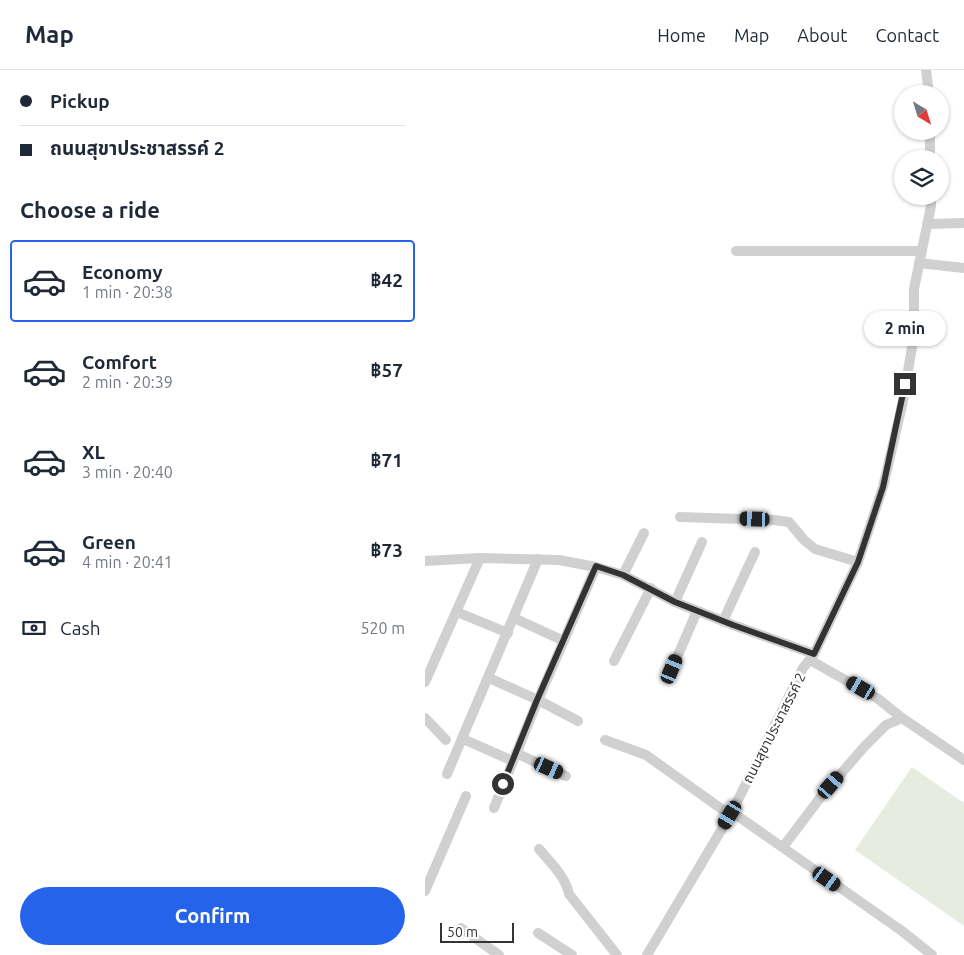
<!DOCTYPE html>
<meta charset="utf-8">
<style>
:root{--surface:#fff;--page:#f2f2f3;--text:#1f2937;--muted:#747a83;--line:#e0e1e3;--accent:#2563eb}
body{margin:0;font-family:Ubuntu,"Noto Sans Thai",sans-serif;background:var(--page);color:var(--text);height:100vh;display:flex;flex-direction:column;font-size:19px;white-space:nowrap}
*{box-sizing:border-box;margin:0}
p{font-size:16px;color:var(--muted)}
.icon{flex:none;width:28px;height:28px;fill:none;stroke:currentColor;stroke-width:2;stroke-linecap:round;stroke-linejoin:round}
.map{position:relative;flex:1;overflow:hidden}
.drawer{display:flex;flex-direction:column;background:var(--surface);width:425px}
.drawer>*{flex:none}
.hud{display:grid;align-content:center;height:110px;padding:0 20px;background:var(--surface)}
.needle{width:32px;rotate:142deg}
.tools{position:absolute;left:469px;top:15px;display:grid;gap:10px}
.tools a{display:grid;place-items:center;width:55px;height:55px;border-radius:50%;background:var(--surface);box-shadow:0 1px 4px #0004;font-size:25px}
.scale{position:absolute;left:15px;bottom:12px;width:74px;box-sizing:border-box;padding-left:5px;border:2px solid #333;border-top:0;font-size:14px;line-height:18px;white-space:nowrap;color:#333;-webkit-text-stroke:4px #fff;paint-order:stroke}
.end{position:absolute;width:22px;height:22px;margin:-11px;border:6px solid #333;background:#fff;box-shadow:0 0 0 2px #fff}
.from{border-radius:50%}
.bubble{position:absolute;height:35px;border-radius:18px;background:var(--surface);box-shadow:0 1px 4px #0004;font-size:16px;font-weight:700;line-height:35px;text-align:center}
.car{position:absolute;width:15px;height:30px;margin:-15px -8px;border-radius:6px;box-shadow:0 0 4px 1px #0007;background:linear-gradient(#222 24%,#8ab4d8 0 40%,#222 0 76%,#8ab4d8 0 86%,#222 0)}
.hud b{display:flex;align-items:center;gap:18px;height:48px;font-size:19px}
.hud b+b{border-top:1px solid var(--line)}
.hud i{width:12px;height:12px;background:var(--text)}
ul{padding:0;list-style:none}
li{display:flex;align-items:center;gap:15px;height:82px;margin:0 10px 8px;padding:0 10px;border:2px solid transparent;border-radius:5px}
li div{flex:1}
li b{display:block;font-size:19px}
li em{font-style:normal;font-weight:700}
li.current{border-color:var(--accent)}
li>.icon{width:45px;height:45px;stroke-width:1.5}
h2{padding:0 20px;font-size:22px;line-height:60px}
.pay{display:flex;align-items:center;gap:12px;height:55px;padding:0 20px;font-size:19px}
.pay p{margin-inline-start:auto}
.action{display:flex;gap:10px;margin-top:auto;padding:10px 20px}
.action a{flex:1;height:58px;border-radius:30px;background:var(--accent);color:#fff;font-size:20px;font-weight:700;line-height:58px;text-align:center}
header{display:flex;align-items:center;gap:30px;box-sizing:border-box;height:70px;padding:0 25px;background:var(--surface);border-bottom:1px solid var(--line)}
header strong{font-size:24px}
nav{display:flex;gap:28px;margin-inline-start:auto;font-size:18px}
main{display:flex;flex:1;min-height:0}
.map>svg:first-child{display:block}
.green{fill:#e6ecdf}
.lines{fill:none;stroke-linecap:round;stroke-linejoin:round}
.minor{stroke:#d0d0d0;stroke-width:10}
.route{stroke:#333;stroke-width:6}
.labels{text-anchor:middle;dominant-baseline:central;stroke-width:5;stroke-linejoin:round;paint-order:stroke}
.street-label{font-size:14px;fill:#333;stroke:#fff}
</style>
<header>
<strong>Map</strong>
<nav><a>Home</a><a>Map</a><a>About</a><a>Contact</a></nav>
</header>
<main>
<section class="drawer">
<div class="hud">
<b><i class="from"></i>Pickup</b>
<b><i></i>ถนนสุขาประชาสรรค์ 2</b>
</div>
<h2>Choose a ride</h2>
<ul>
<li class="current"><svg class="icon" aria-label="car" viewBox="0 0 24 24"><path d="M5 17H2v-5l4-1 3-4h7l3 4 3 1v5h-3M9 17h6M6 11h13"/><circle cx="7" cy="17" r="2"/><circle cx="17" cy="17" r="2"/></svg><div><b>Economy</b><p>1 min · 20:38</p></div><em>฿42</em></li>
<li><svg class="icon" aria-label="car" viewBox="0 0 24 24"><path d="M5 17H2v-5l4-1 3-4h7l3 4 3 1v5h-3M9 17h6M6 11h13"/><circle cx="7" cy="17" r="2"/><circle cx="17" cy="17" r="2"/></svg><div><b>Comfort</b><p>2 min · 20:39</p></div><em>฿57</em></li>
<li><svg class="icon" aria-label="car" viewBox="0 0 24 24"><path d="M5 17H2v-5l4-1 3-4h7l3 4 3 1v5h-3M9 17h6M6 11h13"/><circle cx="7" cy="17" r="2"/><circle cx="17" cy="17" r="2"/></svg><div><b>XL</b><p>3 min · 20:40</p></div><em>฿71</em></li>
<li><svg class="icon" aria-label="car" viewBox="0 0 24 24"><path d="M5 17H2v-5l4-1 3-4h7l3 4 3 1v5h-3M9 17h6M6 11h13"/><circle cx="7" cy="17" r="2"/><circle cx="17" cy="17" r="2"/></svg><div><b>Green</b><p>4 min · 20:41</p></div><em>฿73</em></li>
</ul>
<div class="pay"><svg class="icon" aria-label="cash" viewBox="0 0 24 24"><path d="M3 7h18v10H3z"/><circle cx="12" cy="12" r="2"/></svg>Cash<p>520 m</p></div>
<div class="action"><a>Confirm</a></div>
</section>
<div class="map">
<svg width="539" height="885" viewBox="0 0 539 885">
<rect width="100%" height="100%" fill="#fff"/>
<!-- green -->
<path class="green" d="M487,697l52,36v123l-109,-76z"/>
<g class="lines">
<!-- minor -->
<g class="minor">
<path d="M501,0l3,24"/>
<path d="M505,61v28"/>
<path d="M502,154l37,-1"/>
<path d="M311,181h186"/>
<path d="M494,193l45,5"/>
<path d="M255,447l94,3 15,2 15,18 11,9 43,13"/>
<path d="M0,491l55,-3 79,2 37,7 27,8 52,27 58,23 81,29"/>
<path d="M198,505l21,-42"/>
<path d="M250,532l27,-60"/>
<path d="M32,542l51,21"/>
<path d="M89,548l50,23"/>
<path d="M298,551l32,-69"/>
<path d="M385,590l67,38 25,20 62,42"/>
<path d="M189,591l37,-73"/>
<path d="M247,599l25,-58"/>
<path d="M64,608l49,22 40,21"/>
<path d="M0,612l55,-124"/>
<path d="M0,648l21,22"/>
<path d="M38,669l50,22"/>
<path d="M180,670l41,15 84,60"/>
<path d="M91,683l50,23"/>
<path d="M22,704l91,-215"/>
<path d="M69,738l44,-108 58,-133"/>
<path d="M307,742l170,119 30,24"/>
<path d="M358,777l37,-49 44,-51 22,-22 16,-7"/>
<path d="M114,779c10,12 27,28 30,45l48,61"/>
<path d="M0,821l41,-95"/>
<path d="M36,858l38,27"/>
<path d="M113,863l34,22"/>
<path d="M222,885l85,-143 71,-144 11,-14 44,-92 25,-75 20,-86 11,-66v-46l17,-83v-10"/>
</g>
</g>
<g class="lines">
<!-- route -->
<path class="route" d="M78,714l34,-84 59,-134 27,9 52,27 58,23 81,29 44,-92 25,-75 22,-103"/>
</g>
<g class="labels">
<!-- street labels -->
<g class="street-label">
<text transform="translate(349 658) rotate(-63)">ถนนสุขาประชาสรรค์ 2</text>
</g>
</g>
</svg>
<div class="tools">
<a><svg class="needle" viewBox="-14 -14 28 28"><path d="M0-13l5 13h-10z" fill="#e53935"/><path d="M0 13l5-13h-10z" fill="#747a83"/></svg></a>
<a><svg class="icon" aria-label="layers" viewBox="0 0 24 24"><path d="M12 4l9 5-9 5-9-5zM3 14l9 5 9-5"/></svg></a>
</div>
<div class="scale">50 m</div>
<i class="end from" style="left:78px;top:714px"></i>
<i class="end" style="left:480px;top:314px"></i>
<div class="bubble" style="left:439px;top:241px;width:82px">2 min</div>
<i class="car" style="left:330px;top:449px;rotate:272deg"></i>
<i class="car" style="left:247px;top:599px;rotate:23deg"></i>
<i class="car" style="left:436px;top:618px;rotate:300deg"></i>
<i class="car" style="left:124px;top:698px;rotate:114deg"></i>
<i class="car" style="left:406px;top:715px;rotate:41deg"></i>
<i class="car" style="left:305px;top:745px;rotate:211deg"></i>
<i class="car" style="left:402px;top:809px;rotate:125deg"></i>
</div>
</main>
